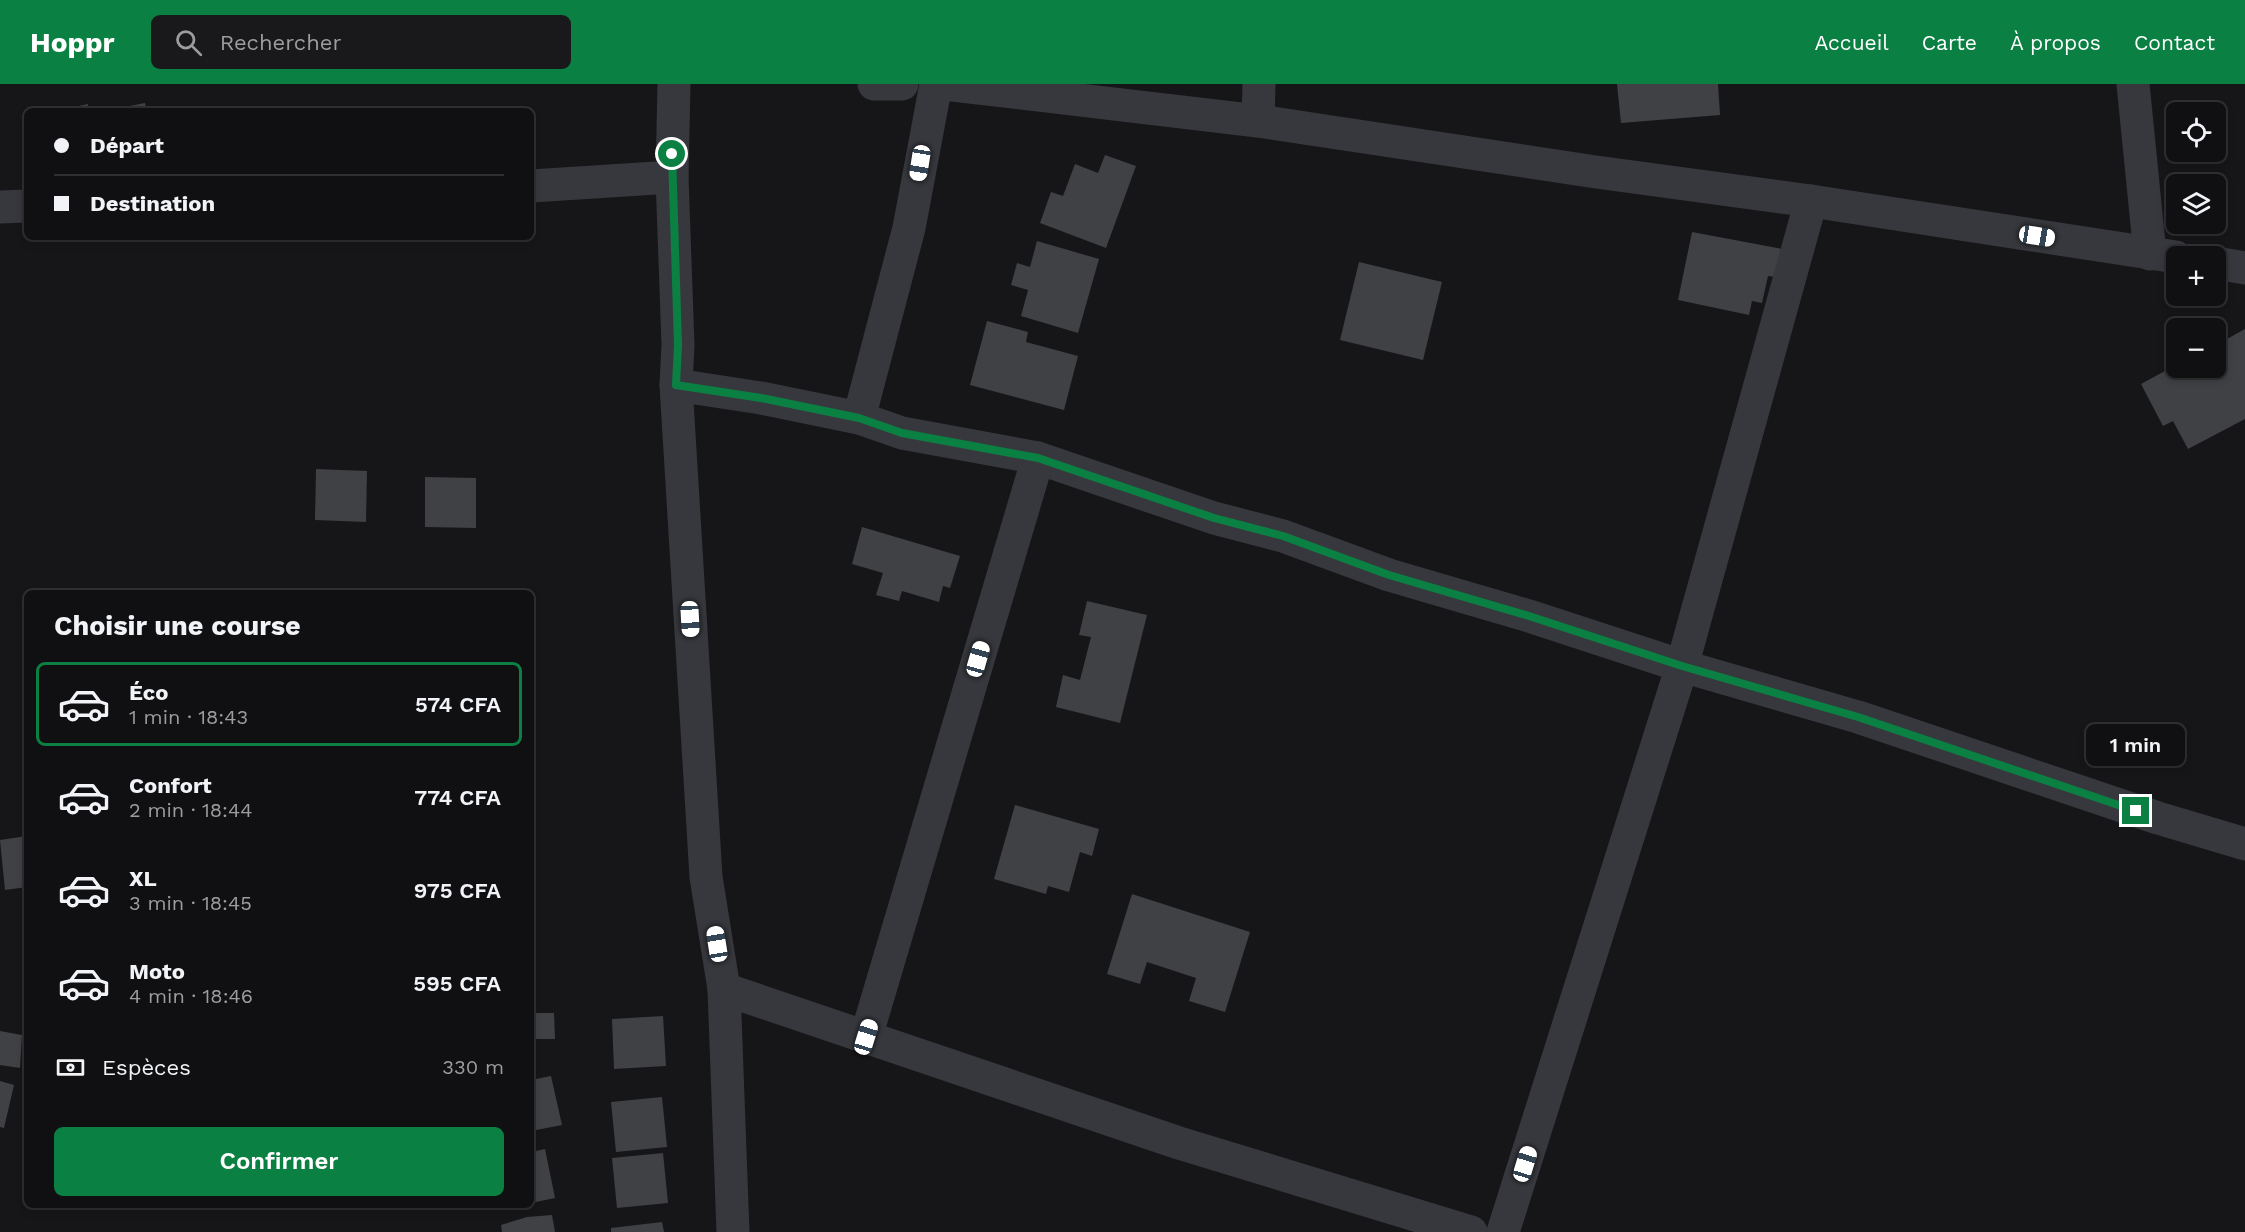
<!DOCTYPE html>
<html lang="fr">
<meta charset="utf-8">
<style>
:root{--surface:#101012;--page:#19191b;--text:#f1f3f6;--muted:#9c9d9f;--line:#303032;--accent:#0b8043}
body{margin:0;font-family:"Work Sans",sans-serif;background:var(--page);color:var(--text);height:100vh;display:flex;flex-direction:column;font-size:22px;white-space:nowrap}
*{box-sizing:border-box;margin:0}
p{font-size:20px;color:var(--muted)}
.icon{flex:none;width:33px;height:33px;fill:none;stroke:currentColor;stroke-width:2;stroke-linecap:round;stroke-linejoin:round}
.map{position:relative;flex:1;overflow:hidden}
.panel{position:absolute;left:24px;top:506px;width:510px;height:618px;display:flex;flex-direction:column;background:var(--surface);border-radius:9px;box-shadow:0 3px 9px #0003,0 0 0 2px var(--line)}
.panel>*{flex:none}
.top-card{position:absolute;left:24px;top:24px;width:510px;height:132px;border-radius:9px;box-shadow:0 3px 9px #0003,0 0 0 2px var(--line);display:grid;align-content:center;height:132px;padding:0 30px;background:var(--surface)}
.fabs{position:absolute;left:2166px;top:18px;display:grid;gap:12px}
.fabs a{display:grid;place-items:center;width:60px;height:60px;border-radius:9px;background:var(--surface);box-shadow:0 3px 9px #0003,0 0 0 2px var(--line);font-size:30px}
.end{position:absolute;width:27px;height:27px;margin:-14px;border:8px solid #0b8043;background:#fff;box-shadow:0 0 0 3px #fff}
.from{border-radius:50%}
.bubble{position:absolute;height:42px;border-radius:9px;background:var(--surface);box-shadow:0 3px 9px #0003,0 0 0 2px var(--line);font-size:20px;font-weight:600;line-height:42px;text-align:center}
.car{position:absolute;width:18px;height:36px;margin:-18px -9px;border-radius:8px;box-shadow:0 0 4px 2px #0007;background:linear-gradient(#fff 24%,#345 0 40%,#fff 0 76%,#345 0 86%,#fff 0)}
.top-card b{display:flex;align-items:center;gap:21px;height:57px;font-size:22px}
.top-card b+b{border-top:2px solid var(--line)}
.top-card i{width:15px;height:15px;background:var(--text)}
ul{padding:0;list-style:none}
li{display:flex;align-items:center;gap:18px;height:84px;margin:0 12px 9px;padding:0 18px;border:3px solid transparent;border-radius:9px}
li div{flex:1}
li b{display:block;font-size:22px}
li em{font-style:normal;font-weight:600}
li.current{border-color:var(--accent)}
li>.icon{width:54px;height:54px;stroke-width:1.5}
h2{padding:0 30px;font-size:27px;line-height:72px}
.pay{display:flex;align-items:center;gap:15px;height:66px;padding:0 30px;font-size:22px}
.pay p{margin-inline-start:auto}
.cta{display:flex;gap:12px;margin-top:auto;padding:12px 30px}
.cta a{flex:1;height:69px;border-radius:9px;background:var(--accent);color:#fff;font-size:24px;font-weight:600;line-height:69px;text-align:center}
header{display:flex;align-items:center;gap:36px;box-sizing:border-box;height:84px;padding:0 30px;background:var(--accent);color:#fff}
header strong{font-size:28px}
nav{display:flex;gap:33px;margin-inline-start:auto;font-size:21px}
.search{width:420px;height:54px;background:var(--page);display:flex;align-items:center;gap:15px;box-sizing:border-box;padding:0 21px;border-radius:9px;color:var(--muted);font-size:22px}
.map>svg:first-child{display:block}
.building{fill:#404145}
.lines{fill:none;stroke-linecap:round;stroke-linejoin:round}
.minor{stroke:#37383d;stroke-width:33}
.route{stroke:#0b8043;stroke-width:8}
</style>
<header>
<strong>Hoppr</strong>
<div class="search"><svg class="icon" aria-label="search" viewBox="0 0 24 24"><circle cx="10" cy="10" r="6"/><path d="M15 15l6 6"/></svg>Rechercher</div>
<nav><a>Accueil</a><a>Carte</a><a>À propos</a><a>Contact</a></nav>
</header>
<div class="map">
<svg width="2245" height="1148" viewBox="0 0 2245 1148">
<rect width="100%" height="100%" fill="#161618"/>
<!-- building -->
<g class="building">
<path d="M1617,0h101l2,31 -99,8z"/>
<path d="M145,19l2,8h-37l-1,-1z"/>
<path d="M88,20l1,7h-29l-1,-1z"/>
<path d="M1105,71l31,11 -30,82 -66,-25 11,-31 12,4 12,-32 23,9z"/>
<path d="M1692,148l90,17 -6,28 -8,-1 -6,27 -10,-2 -3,14 -71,-15z"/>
<path d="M1037,157l62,18 -21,74 -57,-17 7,-26 -17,-5 6,-22 13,4z"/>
<path d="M1359,178l83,20 -19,78 -83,-20z"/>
<path d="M987,237l41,11 -2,10 52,14 -14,54 -94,-25z"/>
<path d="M2245,245v90l-57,30 -15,-28 -10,5 -22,-42 35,-19v3h40v-23z"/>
<path d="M316,385l51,2 -1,51 -51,-2z"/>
<path d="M425,393l51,1v50l-51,-1z"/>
<path d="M862,443l98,29 -10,32 -7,-2 -4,16 -37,-11 -3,10 -23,-6 7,-22 -31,-9z"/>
<path d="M1087,517l60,14 -27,108 -64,-16 7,-32 17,5 11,-43 -12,-2z"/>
<path d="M1015,721l84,24 -7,27 -12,-4 -11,40 -21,-6 -2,8 -52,-15z"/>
<path d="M27,752v51l-22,3 -5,-50z"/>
<path d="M1132,810l118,38 -25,80 -36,-11 7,-23 -49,-16 -7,22 -33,-10z"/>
<path d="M531,929h23l1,26h-24z"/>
<path d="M663,932l3,50 -52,3 -2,-50z"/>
<path d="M0,947l22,4 -2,33 -20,-3z"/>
<path d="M551,992l11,49 -31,6v-51z"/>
<path d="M0,997l14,4 -10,43 -4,-1z"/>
<path d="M662,1013l5,50 -51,5 -5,-50z"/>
<path d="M545,1065l10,49 -24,5v-51z"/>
<path d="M663,1069l5,50 -51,5 -5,-50z"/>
<path d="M552,1131l3,17h-53l-1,-7 26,-8z"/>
<path d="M662,1138l2,10h-53v-4z"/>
</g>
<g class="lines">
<!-- minor -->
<g class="minor">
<path d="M674,0l-2,93 6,168 -2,40"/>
<path d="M874,0h28"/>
<path d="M936,0l-27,144 -50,190 -98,-20 -85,-13 30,492 18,112 455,154 292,89"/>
<path d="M944,0l314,37 338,51 215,29 365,56"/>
<path d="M2133,0l17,170"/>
<path d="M1258,37l1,-37"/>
<path d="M531,102l141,-9"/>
<path d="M0,123l27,-1"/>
<path d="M2216,179l29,5"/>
<path d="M859,334l43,15 136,25 176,60 69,18 106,39 140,41 153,50 176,51 300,101 87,26"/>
<path d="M724,905l9,243"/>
<path d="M866,953l172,-579"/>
<path d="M1503,1148l179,-566 129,-465"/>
</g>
</g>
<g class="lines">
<!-- route -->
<path class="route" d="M672,70l6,191 -2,40 85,13 98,20 43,15 136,25 176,60 69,18 106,39 140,41 153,50 176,51 278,94"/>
</g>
</svg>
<div class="fabs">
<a><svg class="icon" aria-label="locate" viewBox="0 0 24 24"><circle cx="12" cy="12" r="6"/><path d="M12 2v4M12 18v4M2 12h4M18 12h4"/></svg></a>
<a><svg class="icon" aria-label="layers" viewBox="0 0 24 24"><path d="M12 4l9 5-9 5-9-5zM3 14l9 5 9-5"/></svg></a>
<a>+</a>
<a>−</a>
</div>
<i class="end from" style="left:672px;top:70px"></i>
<i class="end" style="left:2136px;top:727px"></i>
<div class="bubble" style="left:2086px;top:640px;width:99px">1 min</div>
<i class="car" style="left:920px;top:79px;rotate:189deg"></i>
<i class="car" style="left:2037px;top:152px;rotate:99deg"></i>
<i class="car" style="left:690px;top:535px;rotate:177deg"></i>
<i class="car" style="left:978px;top:575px;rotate:16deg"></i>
<i class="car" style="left:717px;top:860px;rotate:351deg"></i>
<i class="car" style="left:866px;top:953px;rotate:17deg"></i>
<i class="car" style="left:1525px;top:1080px;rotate:17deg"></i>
<div class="top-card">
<b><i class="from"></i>Départ</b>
<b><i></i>Destination</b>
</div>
<section class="panel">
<h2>Choisir une course</h2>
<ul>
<li class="current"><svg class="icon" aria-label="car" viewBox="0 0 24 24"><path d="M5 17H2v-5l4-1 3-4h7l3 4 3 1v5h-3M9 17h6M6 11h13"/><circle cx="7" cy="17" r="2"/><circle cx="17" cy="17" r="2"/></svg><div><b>Éco</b><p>1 min · 18:43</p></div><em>574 CFA</em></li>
<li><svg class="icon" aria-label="car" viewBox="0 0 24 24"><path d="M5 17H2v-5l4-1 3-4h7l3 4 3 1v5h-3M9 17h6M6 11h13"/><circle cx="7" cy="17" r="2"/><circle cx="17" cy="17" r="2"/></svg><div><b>Confort</b><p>2 min · 18:44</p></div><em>774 CFA</em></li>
<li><svg class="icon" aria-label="car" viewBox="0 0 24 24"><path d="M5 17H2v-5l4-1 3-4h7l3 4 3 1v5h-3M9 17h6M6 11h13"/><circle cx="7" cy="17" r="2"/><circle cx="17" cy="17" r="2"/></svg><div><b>XL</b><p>3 min · 18:45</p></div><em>975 CFA</em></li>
<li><svg class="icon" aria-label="car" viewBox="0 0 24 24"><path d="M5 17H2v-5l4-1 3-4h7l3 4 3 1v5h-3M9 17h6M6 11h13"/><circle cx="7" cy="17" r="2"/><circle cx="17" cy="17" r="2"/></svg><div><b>Moto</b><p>4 min · 18:46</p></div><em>595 CFA</em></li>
</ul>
<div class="pay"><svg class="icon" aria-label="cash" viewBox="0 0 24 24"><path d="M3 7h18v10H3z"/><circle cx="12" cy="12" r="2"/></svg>Espèces<p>330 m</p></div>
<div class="cta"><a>Confirmer</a></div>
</section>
</div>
